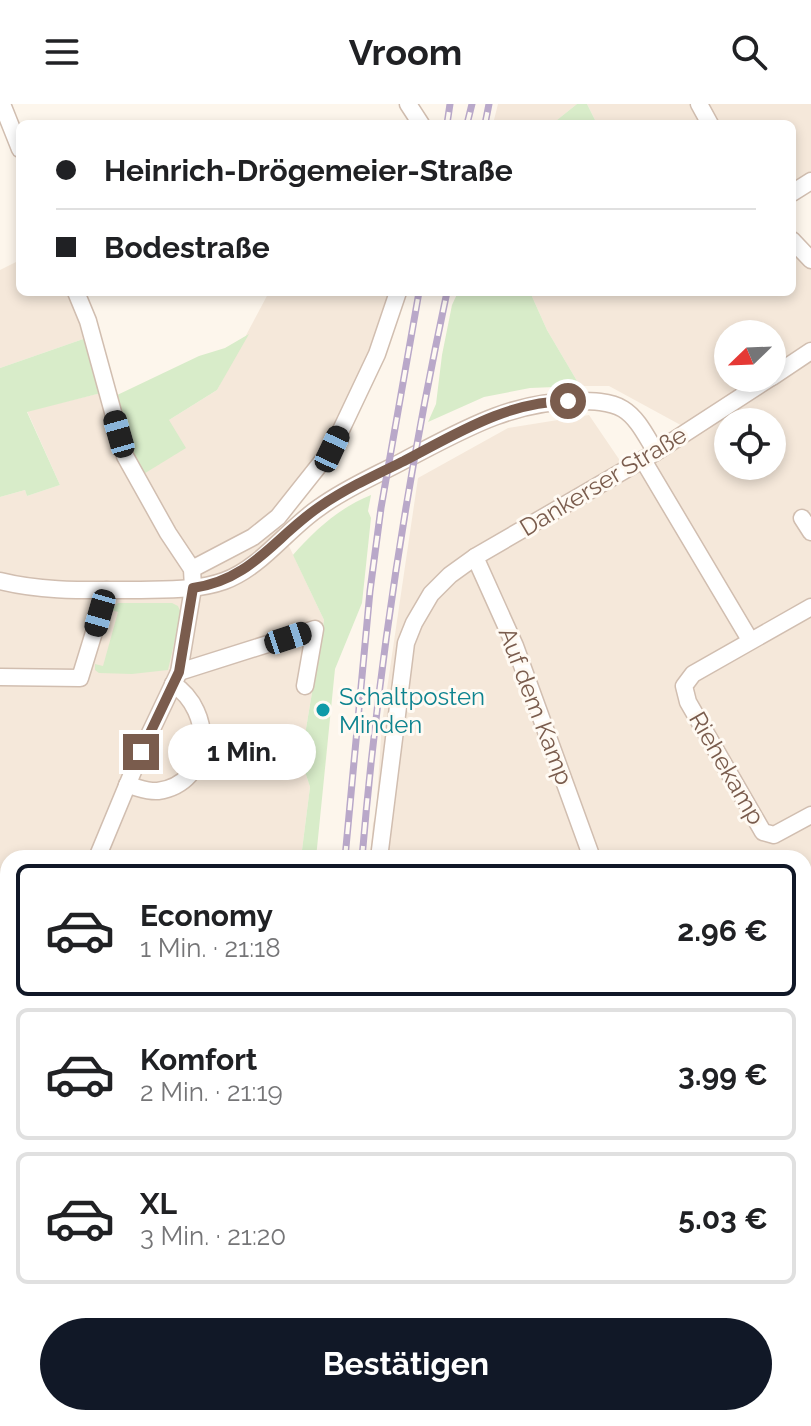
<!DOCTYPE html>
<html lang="de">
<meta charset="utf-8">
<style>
:root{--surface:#fff;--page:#f6f6f6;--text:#202124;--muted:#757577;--line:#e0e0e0;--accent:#111827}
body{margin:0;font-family:Raleway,sans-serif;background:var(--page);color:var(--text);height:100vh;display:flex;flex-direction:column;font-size:30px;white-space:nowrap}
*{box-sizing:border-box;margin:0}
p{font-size:26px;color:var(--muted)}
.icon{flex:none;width:44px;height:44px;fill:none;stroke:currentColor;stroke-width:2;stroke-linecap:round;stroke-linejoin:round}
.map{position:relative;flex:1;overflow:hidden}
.details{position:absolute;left:0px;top:746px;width:812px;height:576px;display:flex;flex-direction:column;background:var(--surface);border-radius:24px 24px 0 0;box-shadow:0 4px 12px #0003}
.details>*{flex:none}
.banner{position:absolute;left:16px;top:16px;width:780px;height:176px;border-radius:12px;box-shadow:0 4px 12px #0003;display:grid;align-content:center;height:176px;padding:0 40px;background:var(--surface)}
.needle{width:52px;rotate:247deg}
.fabs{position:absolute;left:714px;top:216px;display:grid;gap:16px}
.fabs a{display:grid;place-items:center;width:72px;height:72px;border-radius:50%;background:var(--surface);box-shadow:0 4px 12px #0003;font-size:40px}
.end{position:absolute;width:36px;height:36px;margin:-18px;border:10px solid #7a5c4d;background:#fff;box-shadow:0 0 0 4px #fff}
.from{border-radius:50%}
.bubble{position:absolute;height:56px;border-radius:28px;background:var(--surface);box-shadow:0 4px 12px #0003;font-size:26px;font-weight:700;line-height:56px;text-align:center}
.car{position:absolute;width:24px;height:48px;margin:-24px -12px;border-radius:10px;box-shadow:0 0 6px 2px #0007;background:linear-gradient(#222 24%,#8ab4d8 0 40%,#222 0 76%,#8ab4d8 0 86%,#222 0)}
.banner b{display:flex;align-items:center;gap:28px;height:76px;font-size:30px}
.banner b+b{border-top:2px solid var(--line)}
.banner i{width:20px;height:20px;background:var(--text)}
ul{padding:14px 0 0;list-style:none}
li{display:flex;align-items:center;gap:24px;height:132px;margin:0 16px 12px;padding:0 24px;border:4px solid var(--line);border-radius:12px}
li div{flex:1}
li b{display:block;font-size:30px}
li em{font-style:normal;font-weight:700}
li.current{border-color:var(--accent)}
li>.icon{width:72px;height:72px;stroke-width:1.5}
.cta{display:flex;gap:16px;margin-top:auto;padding:16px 40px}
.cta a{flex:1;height:92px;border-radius:48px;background:var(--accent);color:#fff;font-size:32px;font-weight:700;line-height:92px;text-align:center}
header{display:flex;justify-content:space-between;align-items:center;height:104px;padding:0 40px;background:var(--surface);font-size:36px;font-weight:700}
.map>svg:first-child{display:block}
.residential{fill:#f5e8da;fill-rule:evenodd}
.green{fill:#d8ecc9}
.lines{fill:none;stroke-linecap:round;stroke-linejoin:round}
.minor-casing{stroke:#d1beb0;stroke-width:19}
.minor{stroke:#fff;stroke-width:16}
.rail-casing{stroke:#b9a8c9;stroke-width:7}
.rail{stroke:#fffaf3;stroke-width:4;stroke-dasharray:12;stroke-linecap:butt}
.route{stroke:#7a5c4d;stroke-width:10}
.culture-dot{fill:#0f9aa8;stroke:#fffaf3;stroke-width:3}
.labels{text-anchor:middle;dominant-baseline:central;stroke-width:6;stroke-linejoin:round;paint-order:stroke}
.street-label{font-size:24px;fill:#7a5c4d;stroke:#fffaf3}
.culture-label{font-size:24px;fill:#0d838f;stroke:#fffaf3;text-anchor:start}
</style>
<header><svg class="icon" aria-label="menu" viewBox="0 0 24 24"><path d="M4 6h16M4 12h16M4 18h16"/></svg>Vroom<svg class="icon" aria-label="search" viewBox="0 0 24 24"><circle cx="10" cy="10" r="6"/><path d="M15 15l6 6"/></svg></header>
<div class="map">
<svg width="811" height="1322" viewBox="0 0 811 1322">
<rect width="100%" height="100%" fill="#fdf6ec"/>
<!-- residential -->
<g class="residential">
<path d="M498,0h79l-25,20h-59z"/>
<path d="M587,0h224v77l-19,13v-70h-195z"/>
<path d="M792,137l19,20v845l-7,3v-251h-434l3,-35 3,-8 6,-92 36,-245 90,-50 81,-13 36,53 63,-39 -79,-43h-29l-33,-56 -17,-38h262zM728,230h44v44h-44zM728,318h44v44h-44z"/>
<path d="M20,156v32h52l17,45 -89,31v-98z"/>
<path d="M269,188h131l-21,62 -100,171 45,95 -23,139 9,28 -9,71h-293v560h160l-10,8h-158v-929l25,-7 2,6 33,-11 -33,-74 78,-19 64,28 48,-30z"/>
<path d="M811,1021v301h-270l-6,-8h269v-289z"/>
</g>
<!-- green -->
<g class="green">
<path d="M577,0h10l10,20h-45z"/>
<path d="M458,188h72l17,38 33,56 -50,2 -46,9 -56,25 8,-18 6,-49 10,-50z"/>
<path d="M249,230l-32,56 -48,30 17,28 -44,27 -14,-28 -15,-50 86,-41 26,-8z"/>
<path d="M89,233l16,55 -78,20 33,73 -33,11 -2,-6 -25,7v-129z"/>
<path d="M371,391l-3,16 3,7 -9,85 -27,66 -19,189h-15l9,-71 -9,-28 23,-139 -31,-65c21,-24 47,-48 78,-60z"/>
<path d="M118,499h54l6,3 3,7 -13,57 -36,4 -33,-1 -4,-3v-6l8,2 15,-54 -7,-2z"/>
</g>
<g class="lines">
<!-- minor casing -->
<g class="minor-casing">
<g id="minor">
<path d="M2,0l18,45"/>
<path d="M408,0l13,20"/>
<path d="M699,0l11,20"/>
<path d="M792,89l19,-12"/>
<path d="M792,136l19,20"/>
<path d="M76,188l12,29 37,135 43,77 24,36 1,19 -14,84 -38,80 -44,106"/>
<path d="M772,273l39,-26"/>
<path d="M643,356l107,180"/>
<path d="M802,414l9,14"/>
<path d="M475,453l40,89 77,212"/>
<path d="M192,465l61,-32 25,-20 54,-68 45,-95 21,-62"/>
<path d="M0,477c44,11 89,9 133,9 30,-1 63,1 91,-9 38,-14 63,-52 96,-74 26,-19 57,-32 85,-47 56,-29 106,-59 171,-59 15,0 34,0 47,8 15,9 24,29 33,43"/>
<path d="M811,503l-118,67 -9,12 4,16 75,130 11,3 37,-20"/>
<path d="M179,568l136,-43 -10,57"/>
<path d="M0,573l80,1 27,-88"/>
<path d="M127,681c10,2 21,7 31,6 55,-8 57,-80 15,-107"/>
<path d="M379,754l27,-215 8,-20 17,-29 19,-19 25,-18 181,-105 114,-74"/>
<path d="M0,874l8,-5"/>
<path d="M804,912l7,-1"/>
<path d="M804,1142l7,-4"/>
<path d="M804,1233l7,12"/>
<path d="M66,1314l4,8"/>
<path d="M122,1314l3,8"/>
<path d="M628,1314l5,8"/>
<path d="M165,1322l9,-8"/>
</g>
</g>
<!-- minor -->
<use href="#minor" class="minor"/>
<!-- rail casing -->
<g class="rail-casing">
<g id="rail">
<path d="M447,20l3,-20"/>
<path d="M467,20l5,-20"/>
<path d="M485,20l4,-20"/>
<path d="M345,754l25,-267 11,-83 38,-216"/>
<path d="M362,754c16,-191 45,-379 85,-566"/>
<path d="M804,1017l7,-3"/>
<path d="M331,1314l1,8"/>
<path d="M356,1314l1,8"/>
<path d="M235,1322l9,-8"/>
</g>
</g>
<!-- rail -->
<use href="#rail" class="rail"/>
</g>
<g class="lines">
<!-- route -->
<path class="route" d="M141,648l38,-80 14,-84c58,-8 81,-50 126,-81 26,-18 56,-32 85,-46 52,-27 104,-60 164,-60"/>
</g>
<!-- markers -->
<circle class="culture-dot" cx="323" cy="606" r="8"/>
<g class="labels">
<!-- street labels -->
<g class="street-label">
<text transform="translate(603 377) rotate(-31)">Dankerser Straße</text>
<text transform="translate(536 602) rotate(69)">Auf dem Kamp</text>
<text transform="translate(727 664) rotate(60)">Riehekamp</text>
</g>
<!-- culture labels -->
<g class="culture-label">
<text x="339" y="592">Schaltposten<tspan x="339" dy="28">Minden</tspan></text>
</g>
</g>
</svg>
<div class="fabs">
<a><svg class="needle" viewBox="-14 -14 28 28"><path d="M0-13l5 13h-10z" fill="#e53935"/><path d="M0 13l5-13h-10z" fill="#757577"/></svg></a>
<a><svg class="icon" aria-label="locate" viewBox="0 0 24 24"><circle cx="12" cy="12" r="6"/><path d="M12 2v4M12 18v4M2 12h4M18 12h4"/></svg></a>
</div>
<i class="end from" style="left:568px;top:297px"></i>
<i class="end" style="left:141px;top:648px"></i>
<div class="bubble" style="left:168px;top:620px;width:148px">1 Min.</div>
<i class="car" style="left:119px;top:330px;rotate:344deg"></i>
<i class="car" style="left:332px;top:345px;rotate:25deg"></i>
<i class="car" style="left:100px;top:509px;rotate:196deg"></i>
<i class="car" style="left:288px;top:534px;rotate:72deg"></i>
<div class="banner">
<b><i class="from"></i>Heinrich-Drögemeier-Straße</b>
<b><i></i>Bodestraße</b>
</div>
<section class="details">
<ul>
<li class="current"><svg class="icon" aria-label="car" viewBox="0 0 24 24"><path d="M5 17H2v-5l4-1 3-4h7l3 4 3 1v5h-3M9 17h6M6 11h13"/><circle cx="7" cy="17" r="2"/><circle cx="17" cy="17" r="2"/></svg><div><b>Economy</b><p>1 Min. · 21:18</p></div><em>2.96 €</em></li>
<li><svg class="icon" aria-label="car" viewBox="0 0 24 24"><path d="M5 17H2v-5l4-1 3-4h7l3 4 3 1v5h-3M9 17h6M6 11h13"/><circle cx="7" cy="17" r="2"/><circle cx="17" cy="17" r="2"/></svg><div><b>Komfort</b><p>2 Min. · 21:19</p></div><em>3.99 €</em></li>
<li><svg class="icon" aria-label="car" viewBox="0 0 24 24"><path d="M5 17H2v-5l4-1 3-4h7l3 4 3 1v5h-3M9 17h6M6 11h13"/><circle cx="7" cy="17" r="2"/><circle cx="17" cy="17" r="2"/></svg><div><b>XL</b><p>3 Min. · 21:20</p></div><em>5.03 €</em></li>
</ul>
<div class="cta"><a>Bestätigen</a></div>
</section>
</div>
